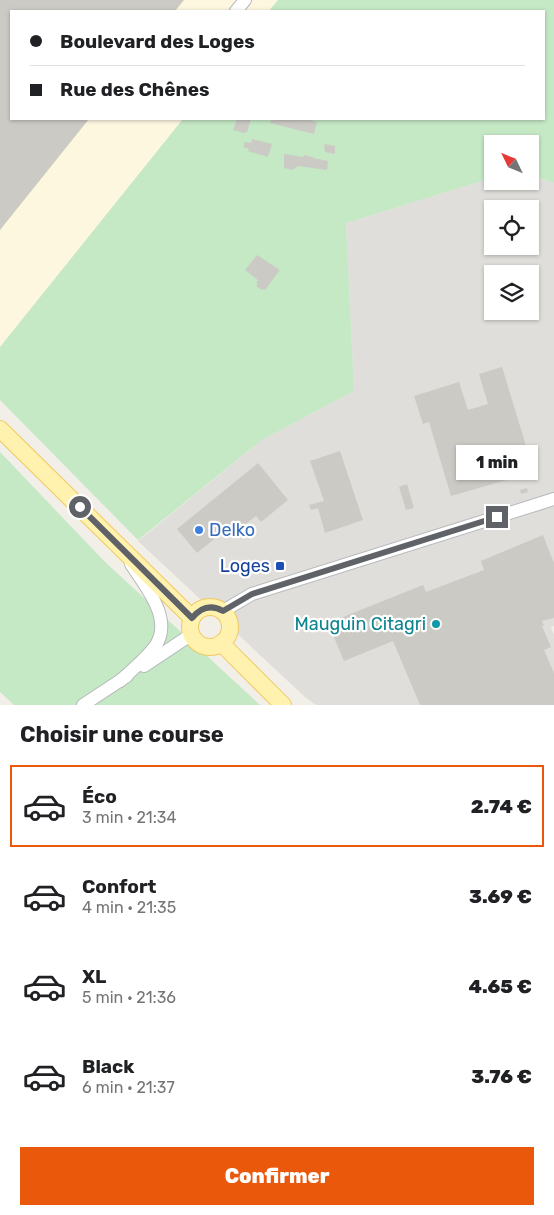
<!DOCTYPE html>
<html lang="fr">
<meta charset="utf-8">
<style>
:root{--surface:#fff;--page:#f2f2f2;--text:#202124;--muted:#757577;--line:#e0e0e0;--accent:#ea580c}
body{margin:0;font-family:Rubik,sans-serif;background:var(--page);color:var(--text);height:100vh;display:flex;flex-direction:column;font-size:19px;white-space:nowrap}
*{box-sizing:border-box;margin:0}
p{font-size:16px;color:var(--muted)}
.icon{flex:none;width:28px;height:28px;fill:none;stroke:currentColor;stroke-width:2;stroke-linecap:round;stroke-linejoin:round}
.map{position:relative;height:705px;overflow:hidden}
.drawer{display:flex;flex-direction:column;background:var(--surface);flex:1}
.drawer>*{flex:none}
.banner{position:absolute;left:10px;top:10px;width:535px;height:110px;border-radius:0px;box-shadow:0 1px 4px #0004;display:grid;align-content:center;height:110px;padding:0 20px;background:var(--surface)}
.needle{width:32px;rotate:313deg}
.fabs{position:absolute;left:484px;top:135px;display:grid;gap:10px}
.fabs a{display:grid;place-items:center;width:55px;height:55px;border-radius:0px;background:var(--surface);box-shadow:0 1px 4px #0004;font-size:25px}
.end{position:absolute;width:22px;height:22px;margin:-11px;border:6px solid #5f6368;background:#fff;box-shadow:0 0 0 2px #fff}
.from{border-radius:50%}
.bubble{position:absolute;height:35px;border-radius:0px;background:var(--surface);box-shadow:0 1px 4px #0004;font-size:16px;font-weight:800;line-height:35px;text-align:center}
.banner b{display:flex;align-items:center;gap:18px;height:48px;font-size:19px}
.banner b+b{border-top:1px solid var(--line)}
.banner i{width:12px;height:12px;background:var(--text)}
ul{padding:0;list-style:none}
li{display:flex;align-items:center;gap:15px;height:82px;margin:0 10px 8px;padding:0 10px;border:2px solid transparent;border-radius:0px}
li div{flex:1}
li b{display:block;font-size:19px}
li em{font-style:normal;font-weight:800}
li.on{border-color:var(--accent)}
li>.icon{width:45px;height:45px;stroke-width:1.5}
h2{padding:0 20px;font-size:22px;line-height:60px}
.button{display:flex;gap:10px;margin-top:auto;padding:10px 20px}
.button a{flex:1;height:58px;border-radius:0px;background:var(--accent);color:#fff;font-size:20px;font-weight:800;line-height:58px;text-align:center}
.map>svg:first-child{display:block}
.commercial{fill:#fef7e0}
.industrial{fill:#e0deda;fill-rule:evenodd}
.green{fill:#c5e8c5}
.building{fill:#cccac5}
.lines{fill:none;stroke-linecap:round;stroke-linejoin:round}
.minor-casing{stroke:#b5b8bc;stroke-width:14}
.major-casing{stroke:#f2c960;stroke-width:18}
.minor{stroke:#fff;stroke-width:12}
.major{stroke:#fff2af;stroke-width:16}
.route{stroke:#5f6368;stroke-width:6}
.shop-dot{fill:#3f7fe0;stroke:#fff;stroke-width:2}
.transit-dot{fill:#1a4fb4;stroke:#fff;stroke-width:2}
.culture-dot{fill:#0f9aa8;stroke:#fff;stroke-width:2}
.labels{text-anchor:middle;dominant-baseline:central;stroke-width:4.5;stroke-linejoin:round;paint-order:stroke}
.shop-label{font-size:18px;fill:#366cbe;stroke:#fff;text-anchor:start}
.transit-label{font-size:18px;fill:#164399;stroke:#fff;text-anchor:end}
.culture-label{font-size:18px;fill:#0d838f;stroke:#fff;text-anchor:end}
</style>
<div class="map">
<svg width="554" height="705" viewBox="0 0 554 705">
<rect width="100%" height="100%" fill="#f1efe8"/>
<!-- commercial -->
<path class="commercial" d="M0,0h278l-9,11h-258v108h172l-183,228z"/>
<!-- industrial -->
<path class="industrial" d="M530,175l24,8v443l-3,1 3,8v70h-238l-10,-7 -168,-157 124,-101 92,-49 -8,-168 146,-45v3h38zM492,209h38v37h-38zM492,274h38v37h-38z"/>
<!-- green -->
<g class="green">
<path d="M278,0h276v183l-24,-8v-31h-38v34l-146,45 8,168 -92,49 -124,100 -138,-140v-53l183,-228h361v-108h-275z"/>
<path d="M0,452l105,110 155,143h-246l-14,-13z"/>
</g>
<!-- building -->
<g class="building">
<path d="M0,0h184l-9,11h-164v108h78l-89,111z"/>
<path d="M237,119h14l-4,13 -3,1 -11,-3z"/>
<path d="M271,119h36l10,3 -3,12 -44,-11z"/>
<path d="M252,139l20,5 -4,13 -20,-6 1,-2 -6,-2 2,-5 6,1z"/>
<path d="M324,144l11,2v8l-10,-2z"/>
<path d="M284,154l19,3 1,-2 9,2v1l15,3 -1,9 -29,-4 -5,4 -9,-2z"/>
<path d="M257,255l23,15 -15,20 -2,-1 -1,1 -6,-4 2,-2 -2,-1 2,-3 -13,-10z"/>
<path d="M502,367l32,105 -83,24 -22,-74 -6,2 -9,-28 45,-14 9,28 20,-6 -9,-30z"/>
<path d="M340,451l23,69 -38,13 -7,-25 -7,2 -2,-5 15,-4 -14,-40z"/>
<path d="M258,463l30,37 -27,22 -5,-6 -27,21 -5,-6 -27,22 -20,-24z"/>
<path d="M407,484l7,24 -8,2 -7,-23z"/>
<path d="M527,488l1,4 -7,2 -1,-4z"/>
<path d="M543,535l11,28v55l-12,3 2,5h-2l9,21 -7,3 10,23v32h-134l-27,-64 -49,20 -16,-38 95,-38 3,7 58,-22 -3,-9z"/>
</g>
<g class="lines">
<!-- minor casing -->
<g class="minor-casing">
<g id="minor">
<path d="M236,11l9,-11"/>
<path d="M223,611l29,-17 302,-95"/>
<path d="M144,666l48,-32"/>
<path d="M120,681c12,-11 27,-23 36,-36 17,-27 -11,-59 -25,-81"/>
<path d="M83,705l44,-29"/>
</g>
</g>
<!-- major casing -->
<g class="major-casing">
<g id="major">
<path d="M0,429l192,189"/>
<circle cx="210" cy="627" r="20"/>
<path d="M221,643l62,62"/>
</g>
</g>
<!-- minor -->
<use href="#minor" class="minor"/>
<!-- major -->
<use href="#major" class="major"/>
</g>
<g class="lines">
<!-- route -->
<path class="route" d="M80,507l112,111c9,-11 19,-14 31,-7l29,-17 245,-77"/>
</g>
<!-- markers -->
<circle class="shop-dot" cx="199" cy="530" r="5"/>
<rect class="transit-dot" x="275" y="561" width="10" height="10" rx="2.5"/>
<circle class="culture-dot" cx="436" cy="624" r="5"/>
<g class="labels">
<!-- shop labels -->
<g class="shop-label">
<text x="209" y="530">Delko</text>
</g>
<!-- transit labels -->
<g class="transit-label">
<text x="270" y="566">Loges</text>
</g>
<!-- culture labels -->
<g class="culture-label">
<text x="426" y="624">Mauguin Citagri</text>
</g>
</g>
</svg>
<div class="fabs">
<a><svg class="needle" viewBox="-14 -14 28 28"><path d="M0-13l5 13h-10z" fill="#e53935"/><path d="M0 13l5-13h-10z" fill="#757577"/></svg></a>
<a><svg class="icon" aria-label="locate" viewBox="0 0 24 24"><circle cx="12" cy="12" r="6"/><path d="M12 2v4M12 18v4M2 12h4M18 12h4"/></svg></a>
<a><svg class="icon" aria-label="layers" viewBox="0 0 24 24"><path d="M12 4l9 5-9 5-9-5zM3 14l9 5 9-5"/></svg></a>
</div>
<i class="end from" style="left:80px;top:507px"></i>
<i class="end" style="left:497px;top:517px"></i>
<div class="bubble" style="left:456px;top:445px;width:82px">1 min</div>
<div class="banner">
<b><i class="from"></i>Boulevard des Loges</b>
<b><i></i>Rue des Chênes</b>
</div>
</div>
<section class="drawer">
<h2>Choisir une course</h2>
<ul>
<li class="on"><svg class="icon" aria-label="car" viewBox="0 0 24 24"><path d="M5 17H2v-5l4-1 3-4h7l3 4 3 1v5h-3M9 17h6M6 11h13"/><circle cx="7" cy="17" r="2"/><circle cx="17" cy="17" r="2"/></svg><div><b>Éco</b><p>3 min · 21:34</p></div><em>2.74 €</em></li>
<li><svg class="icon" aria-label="car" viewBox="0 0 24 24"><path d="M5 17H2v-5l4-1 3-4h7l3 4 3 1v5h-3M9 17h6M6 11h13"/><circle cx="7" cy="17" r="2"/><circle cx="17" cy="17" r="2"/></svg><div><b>Confort</b><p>4 min · 21:35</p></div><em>3.69 €</em></li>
<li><svg class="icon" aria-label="car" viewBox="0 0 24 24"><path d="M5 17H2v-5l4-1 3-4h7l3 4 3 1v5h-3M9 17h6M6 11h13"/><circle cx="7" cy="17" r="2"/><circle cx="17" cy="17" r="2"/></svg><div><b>XL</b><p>5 min · 21:36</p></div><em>4.65 €</em></li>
<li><svg class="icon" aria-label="car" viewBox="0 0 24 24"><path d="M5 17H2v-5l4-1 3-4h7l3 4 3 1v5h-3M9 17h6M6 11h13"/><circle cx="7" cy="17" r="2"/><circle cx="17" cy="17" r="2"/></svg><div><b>Black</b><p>6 min · 21:37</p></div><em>3.76 €</em></li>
</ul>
<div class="button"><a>Confirmer</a></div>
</section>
